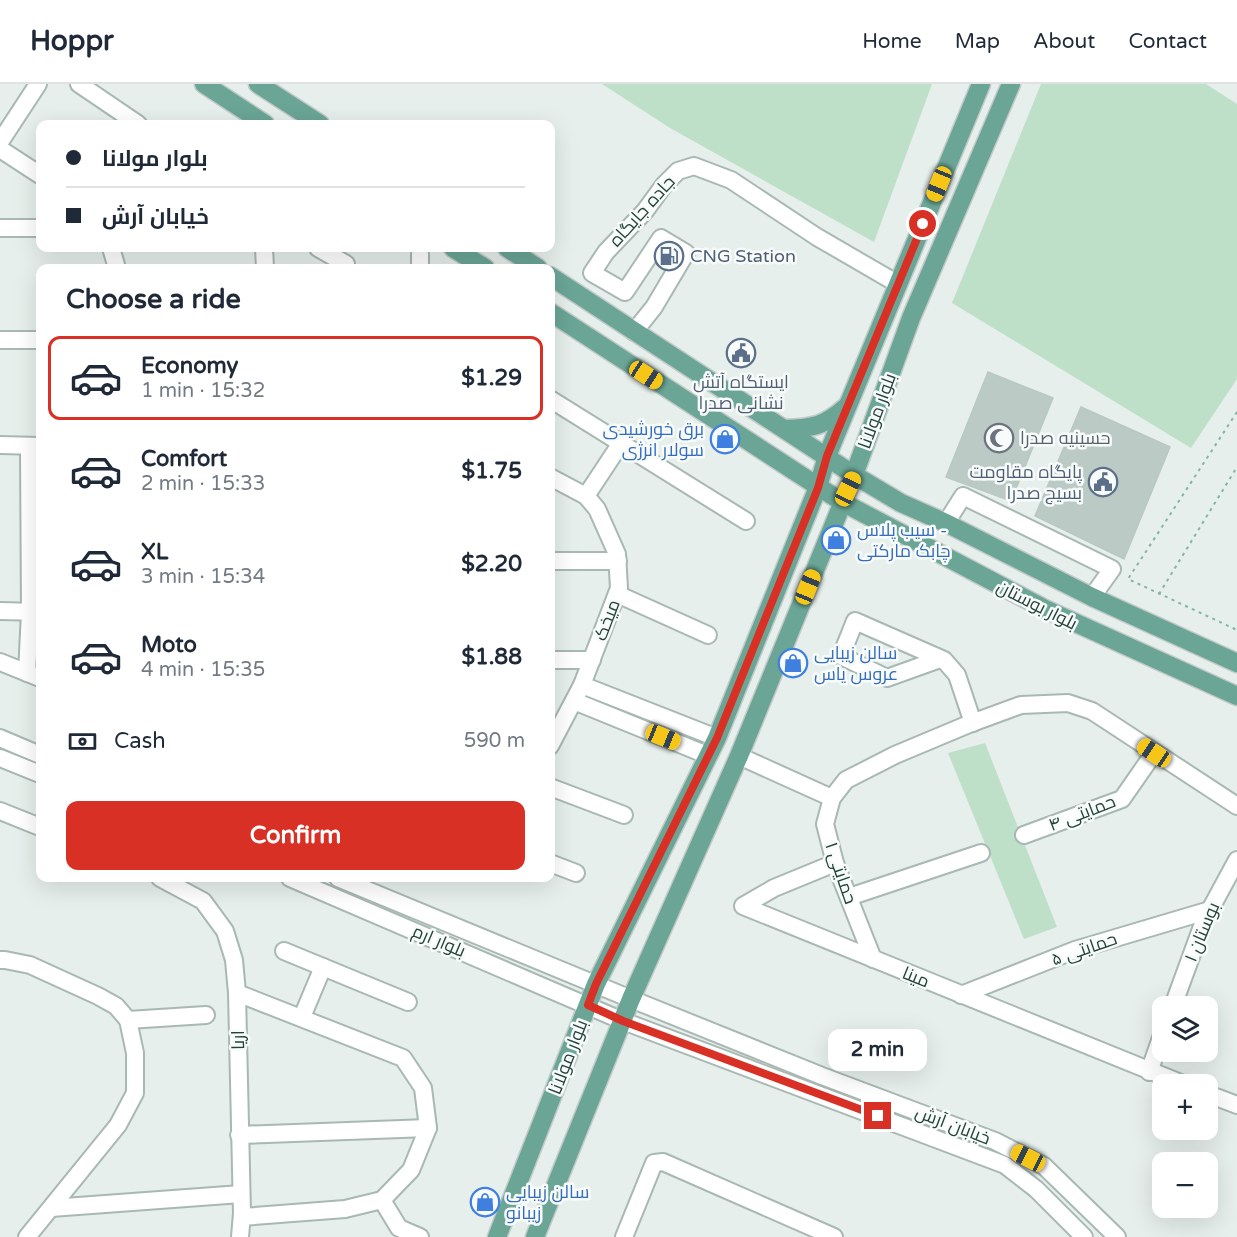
<!DOCTYPE html>
<meta charset="utf-8">
<style>
:root{--surface:#fff;--page:#f2f2f3;--text:#1f2937;--muted:#747a83;--line:#e0e1e3;--accent:#d93025}
body{margin:0;font-family:"Varela Round",Cairo,sans-serif;background:var(--page);color:var(--text);height:100vh;display:flex;flex-direction:column;font-size:22px;white-space:nowrap}
*{box-sizing:border-box;margin:0}
p{font-size:20px;color:var(--muted)}
.icon{flex:none;width:33px;height:33px;fill:none;stroke:currentColor;stroke-width:2;stroke-linecap:round;stroke-linejoin:round}
.map{position:relative;flex:1;overflow:hidden}
.sheet{position:absolute;left:36px;top:180px;width:519px;height:618px;display:flex;flex-direction:column;background:var(--surface);border-radius:12px;box-shadow:0 6px 24px #0002}
.sheet>*{flex:none}
.banner{position:absolute;left:36px;top:36px;width:519px;height:132px;border-radius:12px;box-shadow:0 6px 24px #0002;display:grid;align-content:center;height:132px;padding:0 30px;background:var(--surface)}
.controls{position:absolute;left:1152px;top:912px;display:grid;gap:12px}
.controls a{display:grid;place-items:center;width:66px;height:66px;border-radius:12px;background:var(--surface);box-shadow:0 6px 24px #0002;font-size:30px}
.end{position:absolute;width:27px;height:27px;margin:-14px;border:8px solid #d93025;background:#fff;box-shadow:0 0 0 3px #fff}
.from{border-radius:50%}
.bubble{position:absolute;height:42px;border-radius:12px;background:var(--surface);box-shadow:0 6px 24px #0002;font-size:20px;font-weight:800;line-height:42px;text-align:center}
.car{position:absolute;width:18px;height:36px;margin:-18px -9px;border-radius:8px;box-shadow:0 0 4px 2px #0007;background:linear-gradient(#f5c518 24%,#345 0 40%,#f5c518 0 76%,#345 0 86%,#f5c518 0)}
.banner b{display:flex;align-items:center;gap:21px;height:57px;font-size:22px}
.banner b+b{border-top:2px solid var(--line)}
.banner i{width:15px;height:15px;background:var(--text)}
ul{padding:0;list-style:none}
li{display:flex;align-items:center;gap:18px;height:84px;margin:0 12px 9px;padding:0 18px;border:3px solid transparent;border-radius:12px}
li div{flex:1}
li b{display:block;font-size:22px}
li em{font-style:normal;font-weight:800}
li.selected{border-color:var(--accent)}
li>.icon{width:54px;height:54px;stroke-width:1.5}
h2{padding:0 30px;font-size:27px;line-height:72px}
.pay{display:flex;align-items:center;gap:15px;height:66px;padding:0 30px;font-size:22px}
.pay p{margin-inline-start:auto}
.primary-button{display:flex;gap:12px;margin-top:auto;padding:12px 30px}
.primary-button a{flex:1;height:69px;border-radius:12px;background:var(--accent);color:#fff;font-size:24px;font-weight:800;line-height:69px;text-align:center}
header{display:flex;align-items:center;gap:36px;box-sizing:border-box;height:84px;padding:0 30px;background:var(--surface);border-bottom:2px solid var(--line)}
header strong{font-size:28px}
nav{display:flex;gap:33px;margin-inline-start:auto;font-size:21px}
.map>svg:first-child{display:block}
.green{fill:#bfe0c8}
.building{fill:#bbcac4;stroke:#b8c9c2;stroke-width:1.5}
.lines{fill:none;stroke-linecap:round;stroke-linejoin:round}
.minor-casing{stroke:#a8b8b2;stroke-width:20}
.major-casing{stroke:#c2cac8;stroke-width:21}
.path{stroke:#86b3a5;stroke-width:2;stroke-dasharray:3 4.5;stroke-linecap:butt}
.minor{stroke:#fff;stroke-width:16}
.major{stroke:#6aa596;stroke-width:18}
.route{stroke:#d93025;stroke-width:8}
.labels{text-anchor:middle;dominant-baseline:central;stroke-width:5;stroke-linejoin:round;paint-order:stroke}
.street-label{font-size:18px;fill:#24423a;stroke:#f7fbf9}
.service-label{font-size:18px;fill:#4e5e75;stroke:#f7fbf9;text-anchor:start}
.shop-label{font-size:18px;fill:#366cbe;stroke:#f7fbf9;text-anchor:start}
.worship-label{font-size:18px;fill:#5b616d;stroke:#f7fbf9;text-anchor:start}
</style>
<header>
<strong>Hoppr</strong>
<nav><a>Home</a><a>Map</a><a>About</a><a>Contact</a></nav>
</header>
<div class="map">
<svg width="1237" height="1153" viewBox="0 0 1237 1153">
<rect width="100%" height="100%" fill="#e6efeb"/>
<!-- green -->
<g class="green">
<path d="M602,0h330l-58,158 -204,-114z"/>
<path d="M1041,0h165l31,20v275l-46,69 -239,-145z"/>
<path d="M985,659l72,184 -33,12 -76,-186z"/>
</g>
<!-- building -->
<g class="building">
<path d="M988,288l65,26 -42,103 -65,-24z"/>
<path d="M1081,323l89,40 -46,112 -89,-43z"/>
</g>
<g class="lines">
<!-- minor casing -->
<g class="minor-casing">
<g id="minor">
<path d="M79,0l59,40"/>
<path d="M0,58l38,-58"/>
<path d="M0,65l40,26"/>
<path d="M0,144h40"/>
<path d="M111,164l6,20"/>
<path d="M264,164l1,20"/>
<path d="M318,164l28,16"/>
<path d="M420,184v-14"/>
<path d="M634,248l20,-25 32,-54 -25,-15 -36,54 -33,-19 14,-21 39,-41 19,-26 14,-14 16,-5 37,14 86,57 81,47"/>
<path d="M0,256h40"/>
<path d="M550,315l196,122"/>
<path d="M0,361l40,1"/>
<path d="M550,393l36,19 11,13 20,45 2,34 -37,97 -32,61"/>
<path d="M586,412l35,-53"/>
<path d="M946,439l17,-27 149,73 -20,28"/>
<path d="M550,477h68"/>
<path d="M617,510l91,41"/>
<path d="M0,527l40,1"/>
<path d="M940,575l-53,19 -46,-22 14,-35 89,39 13,15 16,48"/>
<path d="M550,576h42"/>
<path d="M0,578l40,16"/>
<path d="M27,589l3,-61 -1,-166"/>
<path d="M582,601l135,53"/>
<path d="M574,617l133,54"/>
<path d="M0,654l40,17"/>
<path d="M739,672l93,42"/>
<path d="M0,674l40,16"/>
<path d="M550,703l74,28"/>
<path d="M0,727l40,16"/>
<path d="M1024,751l98,-36 32,-46"/>
<path d="M550,779l26,10"/>
<path d="M835,779l-61,25 -31,18 440,178"/>
<path d="M160,794l43,23 22,30 9,29 3,33 5,220 -2,24"/>
<path d="M290,794l333,143 382,144 31,24 48,48"/>
<path d="M338,794l293,121 191,77 173,65 49,25 73,71"/>
<path d="M849,813l132,-44"/>
<path d="M284,867l124,51"/>
<path d="M873,875l-38,-96 -10,-39 7,-26 14,-18 49,-25 74,-31 52,-19 47,-2 24,8 145,95"/>
<path d="M0,876h5l25,5 68,31 18,10 12,14 7,33v40l-17,32 -91,112"/>
<path d="M237,909l166,65 20,30 5,40 -17,42 -29,30 -37,9 -103,8"/>
<path d="M961,911l114,-45 135,-40"/>
<path d="M1173,922l31,-85 33,-61"/>
<path d="M302,933l21,-50"/>
<path d="M128,936l78,-5"/>
<path d="M1149,988l13,-37"/>
<path d="M1208,1010l29,11"/>
<path d="M239,1051l189,-7"/>
<path d="M382,1116l17,28 21,9"/>
<path d="M51,1124l190,-14"/>
<path d="M624,1153l30,-74 9,-1 171,75"/>
</g>
</g>
<!-- major casing -->
<g class="major-casing">
<g id="major">
<path d="M204,0l61,40"/>
<path d="M258,0l62,40"/>
<path d="M453,164l32,20"/>
<path d="M507,164l31,20"/>
<path d="M550,192l304,199 47,28 45,20 146,74 145,66"/>
<path d="M550,228l292,190 203,107 192,87"/>
<path d="M785,345c29,-1 39,-3 61,-22"/>
<path d="M497,1153l99,-253 121,-246 101,-251 9,-31 154,-372"/>
<path d="M535,1153l96,-238 108,-243 115,-281 57,-157 100,-234"/>
</g>
</g>
<!-- path -->
<g class="path">
<path d="M1237,328l-109,167 109,51"/>
<path d="M1159,510l78,-127"/>
</g>
<!-- minor -->
<use href="#minor" class="minor"/>
<!-- major -->
<use href="#major" class="major"/>
</g>
<g class="lines">
<!-- route -->
<path class="route" d="M878,1032l-255,-95 -35,-16 8,-21 121,-246 101,-250 9,-32 96,-232"/>
</g>
<!-- icons -->
<defs>
<g id="fuel-ring" transform="scale(1.5)"><circle r="9.5" fill="#f7fbf9" stroke="#5c6f8a" stroke-width="1.5"/><path d="M-5.5-6h7V0h2V4h1.3V-2.5L3-4.5l.8-.8L6-3V5H2.5V1h-1V6h-7ZM-4.2-4.7v3.2H.2V-4.7Z" fill="#5c6f8a"/></g>
<g id="civic-ring" transform="scale(1.5)"><circle r="9.5" fill="#f7fbf9" stroke="#5c6f8a" stroke-width="1.5"/><path d="M-.6-6.5H3V-4.5H.6V-3L4-1V1h2V6H-6V1h2V-1L-.6-3ZM-1.2 2.5V6h2.4V2.5Z" fill="#5c6f8a"/></g>
<g id="mosque-ring" transform="scale(1.5)"><circle r="9.5" fill="#f7fbf9" stroke="#6b7280" stroke-width="1.5"/><path d="M3.5-4.9A6 6 0 1 0 3.5 4.9A5 5 0 1 1 3.5-4.9Z" fill="#6b7280"/></g>
<g id="shop-ring" transform="scale(1.5)"><circle r="9.5" fill="#f7fbf9" stroke="#3f7fe0" stroke-width="1.5"/><path d="M-5-2.5h2.3a2.7 3.5 0 0 1 5.4 0H5L5.5 6h-11ZM-1.5-2.5h3a1.5 2.3 0 0 0-3 0Z" fill="#3f7fe0"/></g>
</defs>
<g fill-rule="evenodd">
<use href="#fuel-ring" x="669" y="172"/>
<use href="#civic-ring" x="741" y="269"/>
<use href="#mosque-ring" x="999" y="354"/>
<use href="#shop-ring" x="725" y="355"/>
<use href="#civic-ring" x="1103" y="398"/>
<use href="#shop-ring" x="836" y="456"/>
<use href="#shop-ring" x="793" y="579"/>
<use href="#shop-ring" x="485" y="1118"/>
</g>
<g class="labels">
<!-- street labels -->
<g class="street-label">
<text transform="translate(642 127) rotate(-48)">جاده جایگاه</text>
<text transform="translate(877 327) rotate(-70)">بلوار مولانا</text>
<text transform="translate(1037 521) rotate(27)">بلوار بوستان</text>
<text transform="translate(607 536) rotate(-69)">میخک</text>
<text transform="translate(1082 729) rotate(-21)">حمایتی ۴</text>
<text transform="translate(841 789) rotate(71)">حمایتی ۱</text>
<text transform="translate(1202 848) rotate(-67)">بوستان ۱</text>
<text transform="translate(439 857) rotate(23)">بلوار ارم</text>
<text transform="translate(1084 865) rotate(-19)">حمایتی ۵</text>
<text transform="translate(916 893) rotate(22)">مینا</text>
<text transform="translate(238 956) rotate(-91)">اریا</text>
<text transform="translate(568 973) rotate(-69)">بلوار مولانا</text>
<text transform="translate(953 1041) rotate(21)">خیابان آرش</text>
</g>
<!-- service labels -->
<g class="service-label">
<text x="690" y="172">CNG Station</text>
<text x="741" y="298" text-anchor="middle">ایستگاه آتش<tspan x="741" dy="21">نشانی صدرا</tspan></text>
<text x="1082" y="388" text-anchor="end">پایگاه مقاومت<tspan x="1082" dy="21">بسیج صدرا</tspan></text>
</g>
<!-- shop labels -->
<g class="shop-label">
<text x="704" y="345" text-anchor="end">برق خورشیدی<tspan x="704" dy="21">سولار انرژی</tspan></text>
<text x="857" y="446">سیب پلاس -<tspan x="857" dy="21">چابک مارکتی</tspan></text>
<text x="814" y="569">سالن زیبایی<tspan x="814" dy="21">عروس یاس</tspan></text>
<text x="506" y="1108">سالن‌ زیبایی<tspan x="506" dy="21">زیبانو</tspan></text>
</g>
<!-- worship labels -->
<g class="worship-label">
<text x="1020" y="354">حسینیه صدرا</text>
</g>
</g>
</svg>
<div class="controls">
<a><svg class="icon" aria-label="layers" viewBox="0 0 24 24"><path d="M12 4l9 5-9 5-9-5zM3 14l9 5 9-5"/></svg></a>
<a>+</a>
<a>−</a>
</div>
<i class="end from" style="left:923px;top:140px"></i>
<i class="end" style="left:878px;top:1032px"></i>
<div class="bubble" style="left:828px;top:945px;width:99px">2 min</div>
<i class="car" style="left:939px;top:100px;rotate:202deg"></i>
<i class="car" style="left:646px;top:291px;rotate:123deg"></i>
<i class="car" style="left:848px;top:405px;rotate:25deg"></i>
<i class="car" style="left:808px;top:503px;rotate:22deg"></i>
<i class="car" style="left:663px;top:653px;rotate:112deg"></i>
<i class="car" style="left:1154px;top:669px;rotate:304deg"></i>
<i class="car" style="left:1028px;top:1074px;rotate:297deg"></i>
<div class="banner">
<b><i class="from"></i>بلوار مولانا</b>
<b><i></i>خیابان آرش</b>
</div>
<section class="sheet">
<h2>Choose a ride</h2>
<ul>
<li class="selected"><svg class="icon" aria-label="car" viewBox="0 0 24 24"><path d="M5 17H2v-5l4-1 3-4h7l3 4 3 1v5h-3M9 17h6M6 11h13"/><circle cx="7" cy="17" r="2"/><circle cx="17" cy="17" r="2"/></svg><div><b>Economy</b><p>1 min · 15:32</p></div><em>$1.29</em></li>
<li><svg class="icon" aria-label="car" viewBox="0 0 24 24"><path d="M5 17H2v-5l4-1 3-4h7l3 4 3 1v5h-3M9 17h6M6 11h13"/><circle cx="7" cy="17" r="2"/><circle cx="17" cy="17" r="2"/></svg><div><b>Comfort</b><p>2 min · 15:33</p></div><em>$1.75</em></li>
<li><svg class="icon" aria-label="car" viewBox="0 0 24 24"><path d="M5 17H2v-5l4-1 3-4h7l3 4 3 1v5h-3M9 17h6M6 11h13"/><circle cx="7" cy="17" r="2"/><circle cx="17" cy="17" r="2"/></svg><div><b>XL</b><p>3 min · 15:34</p></div><em>$2.20</em></li>
<li><svg class="icon" aria-label="car" viewBox="0 0 24 24"><path d="M5 17H2v-5l4-1 3-4h7l3 4 3 1v5h-3M9 17h6M6 11h13"/><circle cx="7" cy="17" r="2"/><circle cx="17" cy="17" r="2"/></svg><div><b>Moto</b><p>4 min · 15:35</p></div><em>$1.88</em></li>
</ul>
<div class="pay"><svg class="icon" aria-label="cash" viewBox="0 0 24 24"><path d="M3 7h18v10H3z"/><circle cx="12" cy="12" r="2"/></svg>Cash<p>590 m</p></div>
<div class="primary-button"><a>Confirm</a></div>
</section>
</div>
